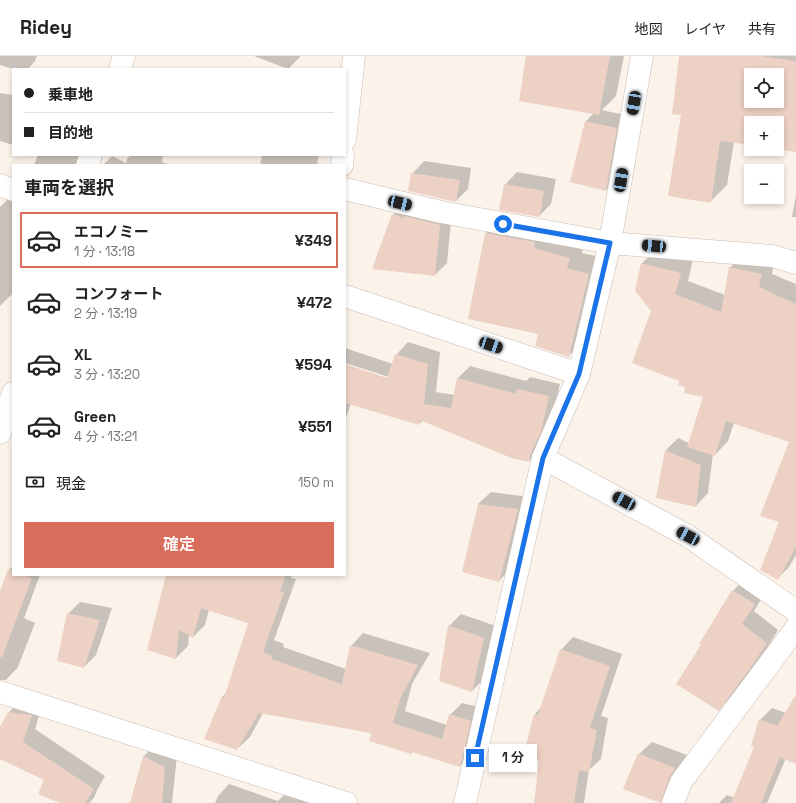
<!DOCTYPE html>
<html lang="ja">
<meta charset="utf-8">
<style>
:root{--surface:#fff;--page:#f6f6f6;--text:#222;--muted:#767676;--line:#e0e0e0;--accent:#d86d5c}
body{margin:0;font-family:"Space Grotesk","Noto Sans JP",sans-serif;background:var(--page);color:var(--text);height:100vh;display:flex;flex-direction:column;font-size:15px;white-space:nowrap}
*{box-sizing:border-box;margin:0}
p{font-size:13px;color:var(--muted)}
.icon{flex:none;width:22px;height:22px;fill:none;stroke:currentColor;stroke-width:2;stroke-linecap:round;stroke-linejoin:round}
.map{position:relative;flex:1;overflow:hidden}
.drawer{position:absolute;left:12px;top:108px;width:334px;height:412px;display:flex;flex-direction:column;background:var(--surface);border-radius:0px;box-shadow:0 2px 6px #0003}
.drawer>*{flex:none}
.top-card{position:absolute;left:12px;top:12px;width:334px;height:88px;border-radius:0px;box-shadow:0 2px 6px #0003;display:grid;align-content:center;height:88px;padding:0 12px;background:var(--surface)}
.tools{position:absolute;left:744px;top:12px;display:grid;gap:8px}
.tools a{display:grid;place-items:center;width:40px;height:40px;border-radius:0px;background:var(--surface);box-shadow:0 2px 6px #0003;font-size:20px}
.end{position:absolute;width:18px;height:18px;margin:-9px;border:5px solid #1a73e8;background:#fff;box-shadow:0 0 0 2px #fff}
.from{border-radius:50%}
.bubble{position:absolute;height:28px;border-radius:0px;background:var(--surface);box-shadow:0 2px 6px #0003;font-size:13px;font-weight:600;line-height:28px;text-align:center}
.car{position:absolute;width:12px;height:24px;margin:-12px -6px;border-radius:5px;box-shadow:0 0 3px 1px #0007;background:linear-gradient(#222 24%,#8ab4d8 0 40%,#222 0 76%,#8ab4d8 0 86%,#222 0)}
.top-card b{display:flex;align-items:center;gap:14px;height:38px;font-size:15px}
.top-card b+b{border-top:1px solid var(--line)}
.top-card i{width:10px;height:10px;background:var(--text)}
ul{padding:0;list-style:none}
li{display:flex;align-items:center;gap:12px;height:56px;margin:0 8px 6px;padding:0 4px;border:2px solid transparent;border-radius:0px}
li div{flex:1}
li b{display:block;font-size:15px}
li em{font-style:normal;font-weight:600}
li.active{border-color:var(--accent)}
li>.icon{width:36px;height:36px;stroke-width:1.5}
h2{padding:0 12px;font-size:18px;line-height:48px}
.pay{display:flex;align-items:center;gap:10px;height:44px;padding:0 12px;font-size:15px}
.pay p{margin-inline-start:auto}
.primary-button{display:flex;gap:8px;margin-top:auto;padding:8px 12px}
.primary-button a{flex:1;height:46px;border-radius:0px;background:var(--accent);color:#fff;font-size:16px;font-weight:600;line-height:46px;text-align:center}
header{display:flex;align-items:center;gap:24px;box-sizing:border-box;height:56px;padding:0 20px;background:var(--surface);border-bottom:1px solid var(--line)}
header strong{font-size:19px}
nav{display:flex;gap:22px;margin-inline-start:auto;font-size:14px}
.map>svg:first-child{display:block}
.shadow{fill:#0003;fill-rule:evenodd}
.building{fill:#edd1c5;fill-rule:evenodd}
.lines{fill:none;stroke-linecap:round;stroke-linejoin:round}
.street-casing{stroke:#ccbbb1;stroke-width:23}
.street{stroke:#fff;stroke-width:22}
.route{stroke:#1a73e8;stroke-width:5}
</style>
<header>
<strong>Ridey</strong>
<nav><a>地図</a><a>レイヤ</a><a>共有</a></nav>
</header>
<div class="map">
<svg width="796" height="747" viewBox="0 0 796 747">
<rect width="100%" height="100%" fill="#fbf3ea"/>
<!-- shadow -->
<g class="shadow">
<path d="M0,0h37l-2,5 -7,8h-15l-13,-4z"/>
<path d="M254,0h47l-13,13z"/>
<path d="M527,0h97l-8,40 -14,14 27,6 -11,61 -12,13 -21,-68 9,-9z"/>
<path d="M680,0h116v95l-19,-3v-25h-26v21l-17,-2 -7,43 -17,17 -28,-88zM751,19h26v26h-26z"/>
<path d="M0,37l13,2v50l-13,-4z"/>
<path d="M38,99h48l8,10h-60z"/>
<path d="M131,99h29l3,1 -1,6 8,3h-67l9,-9 14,7 1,-4z"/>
<path d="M262,99h57l-2,10h-57z"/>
<path d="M424,105l47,7 -3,21 -12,12 -44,-27z"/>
<path d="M517,116l39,7 -5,25 -12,12 -34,-31z"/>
<path d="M12,139l1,95 -2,5 -11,11v-99z"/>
<path d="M796,139v22h-4z"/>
<path d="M405,147l47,9 -5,51 -12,12 -42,-60z"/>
<path d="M502,162l82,24 -2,11 22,5 -20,83 -16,15 -29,-23 -53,-100z"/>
<path d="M656,194l37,9 -5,22 37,14 5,-27 13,-14 32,7 -3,13 24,10v156l-62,-17 -6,18 -13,14 -2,-1 -5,39 -12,13 -31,-55 13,-13 11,5 15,-47 -18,-10 -6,-6 -28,-69 -16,-20 6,-28z"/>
<path d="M408,286l32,10 -4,40 19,3 3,-17 12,-12 56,15 4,-4 30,7 -8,35 -11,30 -12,12 -106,-41 -4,4 -68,-21 -6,18v-56l47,15v-2l-47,-15v-15l48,16 3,-9z"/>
<path d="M796,392v107l-7,12 -11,11z"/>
<path d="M491,436l38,5 -18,71 -12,13 -21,-77z"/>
<path d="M13,510v9h27l-16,43 11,5 -17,44 -12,13h-6v-86l9,-24z"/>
<path d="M167,519h125l-1,3 5,1 -22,61 10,4 -1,3 63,22 5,-23 12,-13 67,20 -18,31 -7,27 42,14 3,-10 12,-12 21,5 -11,45 -12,13 -47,-15 -2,2 -38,-20 -110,-20 -13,24 -13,12 -15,-52 5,-5 22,-69 -40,-13 -4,15 -12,12 -4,-2 -1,11 -12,12z"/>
<path d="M745,522l21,13 -12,20 24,19 -13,21 -34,46 -13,13 -16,-66 31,-53z"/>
<path d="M80,546l32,6 -16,47 -12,12 -16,-53z"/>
<path d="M461,558l35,12 -12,53 -12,12 -23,-65z"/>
<path d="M573,581l49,17 -21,62 7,2 -7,41 -12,11 -5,33h-49l5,-43 -5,-46 6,-7 20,-57z"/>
<path d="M796,640v66l-10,-4 -19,45h-48l8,-8 8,3 20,-52 5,-26 12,-12 14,5z"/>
<path d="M21,644l22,3 -8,26 70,47 -8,14 -3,8 -5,5h-26l-18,-23 -45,-22v-29l9,-17z"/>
<path d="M652,686l35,13 -6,9 -9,26 -12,12 -21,-48z"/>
<path d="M156,688l21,11 -5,48h-41l13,-47z"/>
<path d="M229,728l49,17 12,-12 32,14h-107l3,-7z"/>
</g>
<!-- building -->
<g class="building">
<path d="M526,0h84l-11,59 -80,-14z"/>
<path d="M679,0h82l35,5v91l-19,-3v-26h-26v22l-31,-4 -9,62 -43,-7 13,-81 -9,-1zM751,19h26v26h-26z"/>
<path d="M585,65l32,7 -11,63 -36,-9z"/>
<path d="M411,117l49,7 -4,22 -48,-11z"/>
<path d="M504,128l40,7 -4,26 -41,-7z"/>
<path d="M392,158l12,4 1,-2 35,9 -5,51 -63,-7z"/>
<path d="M485,177l50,9 -1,6 36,10 -3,10 22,6 -20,83 -34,-11 3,-12 -70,-15z"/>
<path d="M641,207l40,10 -6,21 46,18 8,-45 33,7 -3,13 37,17v243l-18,33 -18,-10 19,-48 -19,-6 29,-74 -63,-21 -11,35 -28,-9 16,-50 -19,-4 1,-6 -7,-2 1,-4 -47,-18 19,-52 -16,-20z"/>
<path d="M395,298l33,10 -4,40 27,4 6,-30 59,16 1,-5 32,7 -8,36 -10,21 -2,9 -18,-4 -91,-38 -1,5 -74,-22v-39l42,14z"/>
<path d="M665,394l36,15 -5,42 -40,-9z"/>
<path d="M478,448l40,5 -19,73 -37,-10z"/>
<path d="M8,513l5,2v4h10l9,3 -30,79h-2v-66z"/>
<path d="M166,519h120l-6,16 4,1 -21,60 9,4v3l70,25 8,-39 68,20 -17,32 -8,26 49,16 7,-25 22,7 -11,46 -48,-15 -1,2 -42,-13 2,-8 -112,-20 -22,37 -33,-11 18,-43 2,2 24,-75 -47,-15 -8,30 -14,-8 -3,29 -29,-9z"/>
<path d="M732,534l23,14 -13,20 25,19 -14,21 -34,47 -43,-27 25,-39 -2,-1z"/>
<path d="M67,557l33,7 -16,48 -27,-7z"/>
<path d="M448,569l36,13 -12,54 -33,-11z"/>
<path d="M560,593l50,17 -20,62 7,2 -8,42 -10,-2 -5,33h-40l5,-42 -16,-4 11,-43 4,1z"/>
<path d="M796,638v70l-16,-7 -19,46h-30l23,-56 -3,-1 8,-27 18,7z"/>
<path d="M8,656l24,3 -9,27 71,47 -9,14h-25l-22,-9 6,-14 -44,-21v-32z"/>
<path d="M638,697l37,15 -6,10 -8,25 -38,-14z"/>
<path d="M143,700l22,11 -3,36h-32z"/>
</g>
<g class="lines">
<!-- street casing -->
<g class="street-casing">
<g id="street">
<path d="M120,13l4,-13"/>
<path d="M345,84l9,-84"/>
<path d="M87,109l4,-10"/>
<path d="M342,109l1,-10"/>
<path d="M0,129l13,5"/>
<path d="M345,133l96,23 169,31 162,13 24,7"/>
<path d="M345,240l234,78"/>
<path d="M0,377l13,-40"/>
<path d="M543,402l145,78 108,75"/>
<path d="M0,636l346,111"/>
<path d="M465,747l78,-345 36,-84 31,-131 32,-187"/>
<path d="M673,747l8,-21 115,-154"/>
</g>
</g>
<!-- street -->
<use href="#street" class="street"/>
</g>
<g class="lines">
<!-- route -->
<path class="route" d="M475,702l68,-300 36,-84 31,-131 -107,-19"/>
</g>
</svg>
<div class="tools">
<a><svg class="icon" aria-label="locate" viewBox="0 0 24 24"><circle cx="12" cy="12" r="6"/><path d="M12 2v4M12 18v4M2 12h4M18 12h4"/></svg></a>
<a>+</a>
<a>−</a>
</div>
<i class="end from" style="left:503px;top:168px"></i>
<i class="end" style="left:475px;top:702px"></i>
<div class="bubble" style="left:489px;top:688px;width:48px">1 分</div>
<i class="car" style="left:634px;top:47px;rotate:190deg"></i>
<i class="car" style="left:621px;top:124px;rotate:9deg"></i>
<i class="car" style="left:400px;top:147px;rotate:103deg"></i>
<i class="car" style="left:654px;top:190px;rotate:275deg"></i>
<i class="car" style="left:491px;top:289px;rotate:109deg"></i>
<i class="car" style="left:624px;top:445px;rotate:299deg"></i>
<i class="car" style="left:688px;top:480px;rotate:298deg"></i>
<div class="top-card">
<b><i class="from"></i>乗車地</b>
<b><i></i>目的地</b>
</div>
<section class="drawer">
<h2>車両を選択</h2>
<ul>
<li class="active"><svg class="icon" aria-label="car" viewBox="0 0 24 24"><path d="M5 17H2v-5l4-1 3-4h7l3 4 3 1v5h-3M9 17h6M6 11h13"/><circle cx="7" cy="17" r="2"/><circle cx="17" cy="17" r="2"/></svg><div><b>エコノミー</b><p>1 分 · 13:18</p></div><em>¥349</em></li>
<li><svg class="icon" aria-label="car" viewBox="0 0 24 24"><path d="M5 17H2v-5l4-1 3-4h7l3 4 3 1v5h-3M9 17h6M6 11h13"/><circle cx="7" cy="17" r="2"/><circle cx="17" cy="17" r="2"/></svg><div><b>コンフォート</b><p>2 分 · 13:19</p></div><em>¥472</em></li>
<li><svg class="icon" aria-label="car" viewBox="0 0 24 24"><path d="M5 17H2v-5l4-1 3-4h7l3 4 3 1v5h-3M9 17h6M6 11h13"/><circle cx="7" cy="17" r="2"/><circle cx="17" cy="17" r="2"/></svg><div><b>XL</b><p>3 分 · 13:20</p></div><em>¥594</em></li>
<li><svg class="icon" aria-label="car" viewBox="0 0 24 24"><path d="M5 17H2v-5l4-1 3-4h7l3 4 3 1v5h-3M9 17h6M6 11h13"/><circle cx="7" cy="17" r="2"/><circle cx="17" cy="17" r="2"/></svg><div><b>Green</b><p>4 分 · 13:21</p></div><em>¥551</em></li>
</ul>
<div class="pay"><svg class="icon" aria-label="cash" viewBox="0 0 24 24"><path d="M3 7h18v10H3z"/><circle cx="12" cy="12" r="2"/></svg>現金<p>150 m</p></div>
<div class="primary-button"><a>確定</a></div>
</section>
</div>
